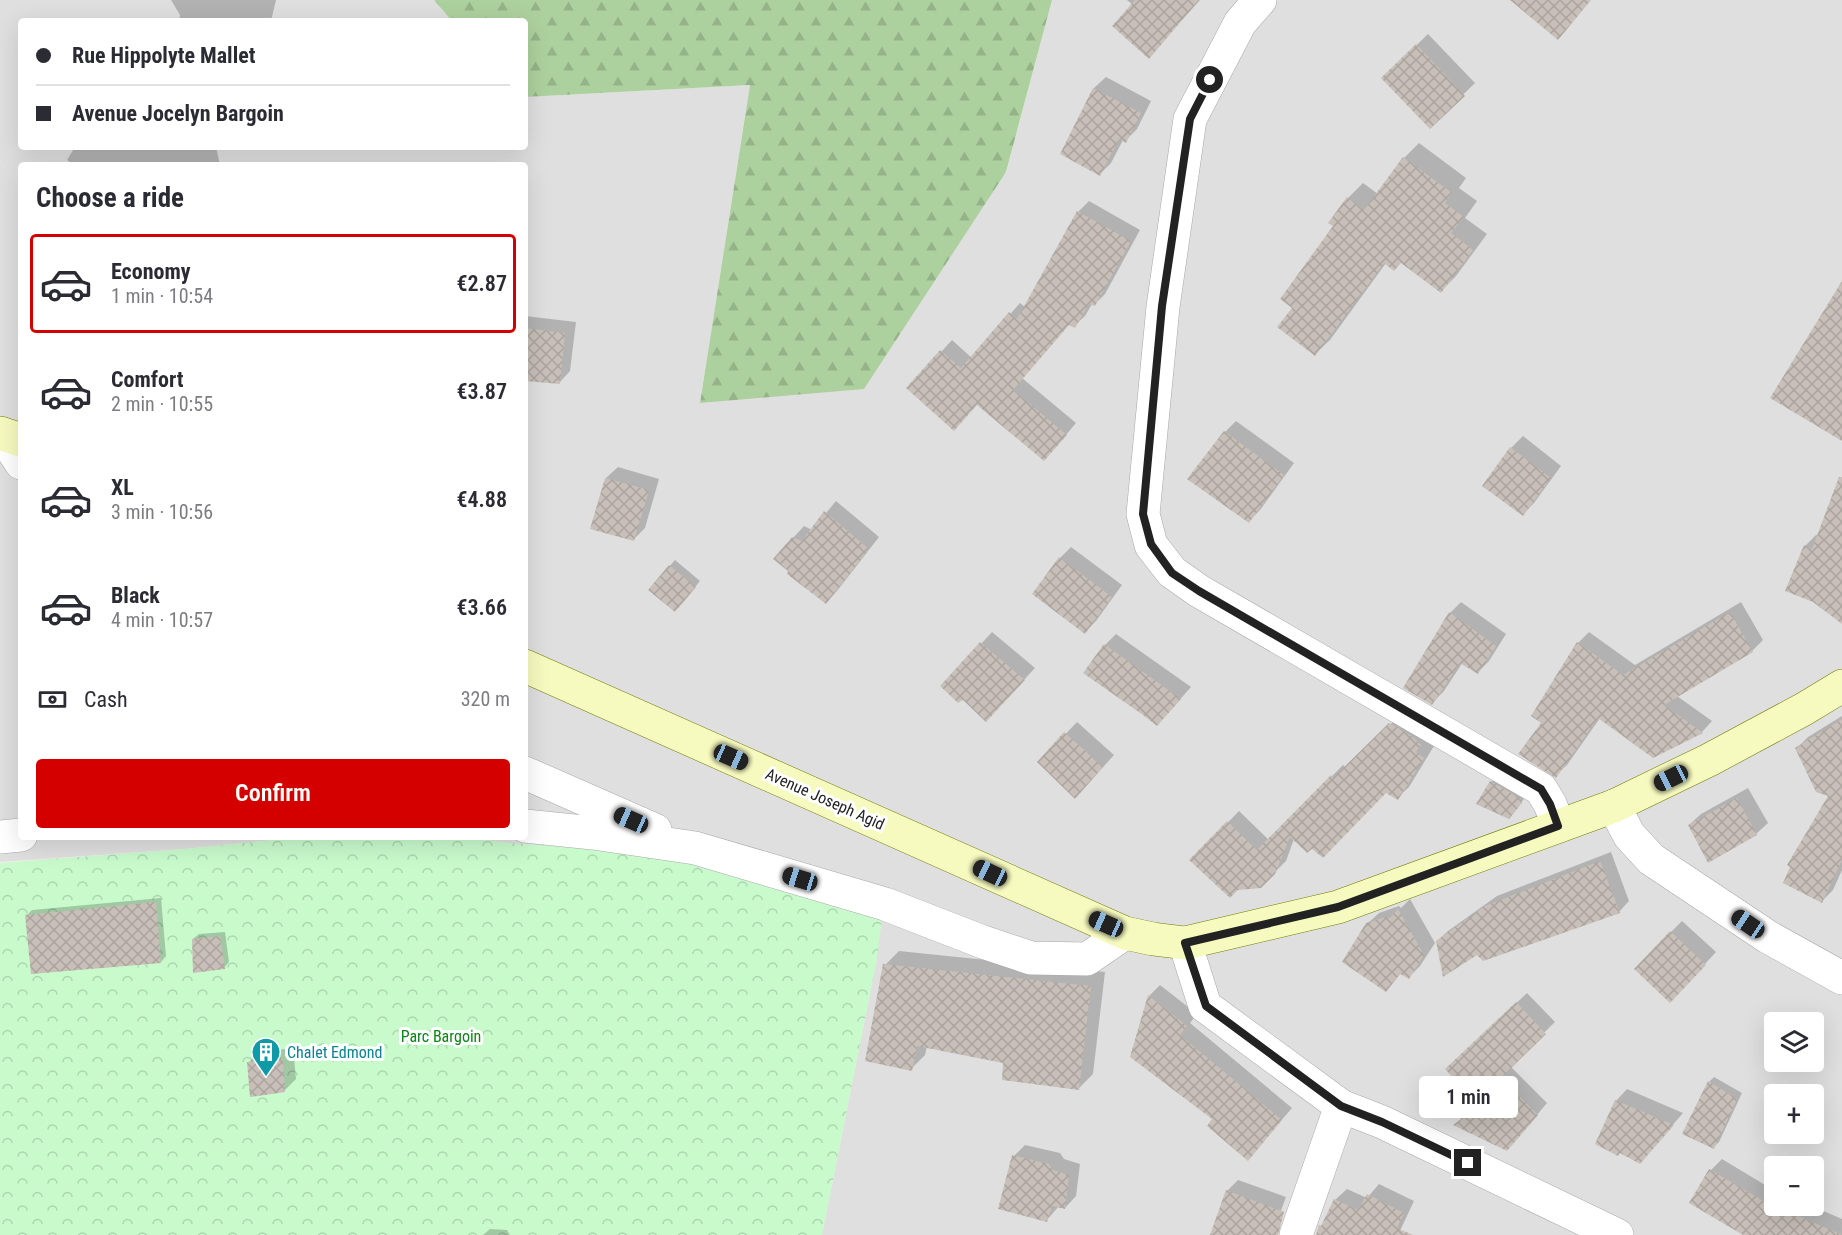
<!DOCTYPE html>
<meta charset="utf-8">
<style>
:root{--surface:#fff;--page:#f2f2f3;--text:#2b2b33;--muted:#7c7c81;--line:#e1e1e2;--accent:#d40000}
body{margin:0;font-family:"Roboto Condensed",sans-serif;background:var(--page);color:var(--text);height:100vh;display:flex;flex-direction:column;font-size:22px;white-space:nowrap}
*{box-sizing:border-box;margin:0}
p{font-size:20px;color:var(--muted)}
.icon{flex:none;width:33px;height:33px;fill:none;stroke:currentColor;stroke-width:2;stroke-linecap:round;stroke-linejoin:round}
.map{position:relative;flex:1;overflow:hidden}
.side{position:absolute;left:18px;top:162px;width:510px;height:678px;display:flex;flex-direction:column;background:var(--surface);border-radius:6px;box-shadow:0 6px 24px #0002}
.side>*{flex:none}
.banner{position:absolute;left:18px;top:18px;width:510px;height:132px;border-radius:6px;box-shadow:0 6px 24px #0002;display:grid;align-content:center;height:132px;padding:0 18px;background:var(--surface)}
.fabs{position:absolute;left:1764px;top:1012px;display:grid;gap:12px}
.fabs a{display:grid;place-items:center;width:60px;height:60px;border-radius:6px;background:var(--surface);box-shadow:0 6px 24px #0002;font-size:30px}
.end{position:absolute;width:27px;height:27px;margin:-14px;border:8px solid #222;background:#fff;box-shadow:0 0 0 3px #fff}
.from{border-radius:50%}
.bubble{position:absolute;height:42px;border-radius:6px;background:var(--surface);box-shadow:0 6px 24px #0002;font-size:20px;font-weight:600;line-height:42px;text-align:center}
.car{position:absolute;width:18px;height:36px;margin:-18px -9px;border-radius:8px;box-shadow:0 0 4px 2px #0007;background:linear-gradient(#222 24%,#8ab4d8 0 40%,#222 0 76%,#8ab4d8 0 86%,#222 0)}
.banner b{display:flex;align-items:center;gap:21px;height:57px;font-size:22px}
.banner b+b{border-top:2px solid var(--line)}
.banner i{width:15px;height:15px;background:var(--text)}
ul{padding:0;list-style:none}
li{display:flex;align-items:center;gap:18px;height:99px;margin:0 12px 9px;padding:0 6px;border:3px solid transparent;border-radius:6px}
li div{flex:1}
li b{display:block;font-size:22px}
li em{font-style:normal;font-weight:600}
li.current{border-color:var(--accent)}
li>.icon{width:54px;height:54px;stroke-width:1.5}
h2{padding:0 18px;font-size:27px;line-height:72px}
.pay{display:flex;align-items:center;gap:15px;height:66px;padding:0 18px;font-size:22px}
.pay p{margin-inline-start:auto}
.primary-button{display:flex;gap:12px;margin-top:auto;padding:12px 18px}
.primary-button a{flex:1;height:69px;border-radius:6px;background:var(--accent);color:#fff;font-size:24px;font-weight:600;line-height:69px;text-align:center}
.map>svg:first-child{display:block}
.residential{fill:#e0dfdf;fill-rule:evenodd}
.forest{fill:url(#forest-firs)}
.park{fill:url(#park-crowns)}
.shadow{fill:#0003}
.building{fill:url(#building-cross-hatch)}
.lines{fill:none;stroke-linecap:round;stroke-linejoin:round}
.street-casing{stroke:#a9a9a9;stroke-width:34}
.secondary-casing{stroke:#707d05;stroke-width:34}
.street{stroke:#fff;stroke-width:33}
.secondary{stroke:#f7fabf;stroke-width:33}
.route{stroke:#222;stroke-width:8}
.labels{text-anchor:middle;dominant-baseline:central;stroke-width:6;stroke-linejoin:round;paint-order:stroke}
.street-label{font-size:16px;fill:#222;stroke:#fff}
.park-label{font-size:16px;fill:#0c8416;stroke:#fff}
.culture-label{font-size:16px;fill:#0d838f;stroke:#fff;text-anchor:start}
</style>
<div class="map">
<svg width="1842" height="1235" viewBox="0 0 1842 1235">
<defs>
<pattern id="forest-firs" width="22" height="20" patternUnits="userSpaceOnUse" patternTransform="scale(1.5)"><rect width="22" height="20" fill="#add19e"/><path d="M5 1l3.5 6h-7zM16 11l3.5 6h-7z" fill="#95b388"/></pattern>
<pattern id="park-crowns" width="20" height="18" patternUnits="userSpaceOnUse" patternTransform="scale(1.5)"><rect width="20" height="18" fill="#c8facc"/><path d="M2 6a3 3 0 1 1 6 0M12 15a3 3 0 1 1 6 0" fill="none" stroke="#acd6af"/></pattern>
<pattern id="building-cross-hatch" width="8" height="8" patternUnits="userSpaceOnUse" patternTransform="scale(1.5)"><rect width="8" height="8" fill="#c7bfb8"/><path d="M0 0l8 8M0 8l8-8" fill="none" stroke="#aba49e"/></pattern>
</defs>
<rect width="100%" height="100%" fill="#f2efe9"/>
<!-- residential -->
<path class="residential" d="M0,0h434l18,21h-431v126h504v-50l225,-12 -50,318 306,-230 46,-173h790v1235h-1020l55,-277 -369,-115 -48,-6h65v-672h-504v672h283l-120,12 -184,13zM1774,1023h40v39h-40zM1774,1095h40v39h-40zM1774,1167h40v39h-40z"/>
<!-- forest -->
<path class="forest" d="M434,0h618l-46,172 -142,217 -164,14 50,-318 -225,12v-76h-73z"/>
<!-- park -->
<path class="park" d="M304,837h156l48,6 136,9 65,14 173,53 -5,39 -55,277h-822v-372l184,-14z"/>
<!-- shadow -->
<g class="shadow">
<path d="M171,0h105l-5,21h-92l1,-6z"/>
<path d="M1127,0h73l-51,57 -16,-52z"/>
<path d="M1428,34l47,49 -45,44 -47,-49z"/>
<path d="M1106,77l45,24 -14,28 -12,12 -2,-1 -12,23 -11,11 -38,-20 32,-66z"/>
<path d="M1419,143l47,35 -7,10 18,13 -12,17 22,16 -31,42 -15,15 -40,-29 -15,1 -56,77 -15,14 -21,-46 54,-110 15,-15 15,11 26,-36z"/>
<path d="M75,147h141l4,18h-146l-7,-5z"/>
<path d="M1089,201l51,29 -35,64 -11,11 -2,-1 -7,12 -11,10 -5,-2 -47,54 54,45 -21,25 -77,-44 -70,-16 44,-48 20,18 48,-55 5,4 53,-95z"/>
<path d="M525,316l51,6 -6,49 -11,12 -34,-4z"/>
<path d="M1236,421l58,42 -34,47 -11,11 -24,-89z"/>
<path d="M1523,436l38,30 -27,37 -11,11 -39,-28 27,-38z"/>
<path d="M618,467l41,12 -14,49 -11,11 -42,-11 14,-50z"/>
<path d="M1842,481v101l-37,-36 11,-11 2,1z"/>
<path d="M836,501l43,36 -42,54 -11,11 -37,-32 4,-32 11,-12 8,4z"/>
<path d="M1071,547l51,38 -26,36 -11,11 -25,-74z"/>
<path d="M675,560l25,21 -20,24 -30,-16z"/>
<path d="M1461,602l45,32 -17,27 -11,11 -15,-10 -19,29 -12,12 18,-90z"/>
<path d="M1741,602l22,38 -11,11 -75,45 35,25 -10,11 -102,-14 -33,47 -12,11 -12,-53 -10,-8 45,-72 11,-11 46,33z"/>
<path d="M992,632l43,36 -38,41 -34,-10 18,-55z"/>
<path d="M1116,634l75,53 -23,26 -63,-68z"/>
<path d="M1402,713l24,27 8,6 -25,41 -12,11 -11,-7 -74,56 -18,-8 -8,22 -26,26 -69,-27 48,-49 30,29 74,-75 3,3z"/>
<path d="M1842,716v154l-9,20 -11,11 9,-106 -34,-47 11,-11z"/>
<path d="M1077,722l37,33 -28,31 -47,-24z"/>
<path d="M1497,777l29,19 -12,16 -23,-30z"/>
<path d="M1748,788l20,35 -12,11 -67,-9 12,-11z"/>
<path d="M1611,852l18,49 -10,11 -141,41 -41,-12 11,-10 49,-35z"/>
<path d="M161,898l5,58 -5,6 -134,-47 5,-5z"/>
<path d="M1410,899l25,44 -15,23 -11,11 -8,-4 -15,17 -19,-66 12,-11 20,-7 2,2z"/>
<path d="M1682,921l34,31 -35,38 -10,-58z"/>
<path d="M225,932l4,30 -5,6 -31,-29 6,-5z"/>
<path d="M899,951l206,21 -12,102 -14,14 -74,-26 -78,-16 -2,9 -14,14 -26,-104z"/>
<path d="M1160,985l37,29 -7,9 102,85 -44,51 -34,-40 -65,-123z"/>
<path d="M1527,993l28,29 -45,44 37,37 -30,36 -55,-21 3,-30 -7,-30z"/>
<path d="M293,1048l3,31 -12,12 -36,-28 12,-11z"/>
<path d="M1714,1077l28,16 -23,49 -5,5 -5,-65z"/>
<path d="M1627,1089l56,24 -32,37 -30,1 -5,-50z"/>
<path d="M1025,1145l35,8 4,6 16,5 -4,32 -11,12 -6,-2 -13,15 -32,-65z"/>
<path d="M1722,1159l48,29 4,-8v26h38l30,13v16h-99l-32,-65z"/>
<path d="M1238,1180l48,17 -14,38h-61l16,-44z"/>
<path d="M1379,1184l35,17 -16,34h-79l16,-35 12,-11 20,9z"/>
<path d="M490,1229l17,1 3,5h-27z"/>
</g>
<!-- building -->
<g class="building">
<path d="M1135,0h64l-50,59 -37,-33z"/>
<path d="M1510,0h81l-33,40z"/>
<path d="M1416,44l49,52 -35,33 -49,-51z"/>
<path d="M1093,88l48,25 -15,30 -7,-4 -19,37 -40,-22z"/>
<path d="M1403,157l49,36 -7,10 19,14 -13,16 22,17 -32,43 -40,-30 -7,8 -10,-8 -69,93 -38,-29 15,-19 -12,-9 53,-73 -5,-3 19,-26 17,13z"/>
<path d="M1077,211l54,30 -36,65 -6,-2 -14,24 -6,-3 -56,65 54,45 -23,26 -67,-56 -23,26 -48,-43 34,-38 21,18 48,-56 8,7z"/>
<path d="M1842,281v160l-72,-43z"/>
<path d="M525,328l40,5 -5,51 -35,-3z"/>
<path d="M1224,431l60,44 -35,48 -62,-44z"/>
<path d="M1510,447l41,31 -28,38 -41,-30z"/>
<path d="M1839,477h3v147l-29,-22 -28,-11 19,-46 8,4z"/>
<path d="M605,478l44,12 -15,51 -44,-12z"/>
<path d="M824,511l45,38 -43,55 -39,-30 1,-3 -15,-12 19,-22 10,4z"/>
<path d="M1059,557l53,40 -27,37 -53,-40z"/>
<path d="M669,565l27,22 -21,25 -27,-22z"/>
<path d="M1449,612l47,34 -18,28 -18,-11 -28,42 -29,-17z"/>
<path d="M1730,612l23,40 -89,53 39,28 -50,25 -55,-40 -42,60 -38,-24 23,-31 -10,-7 46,-74 46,33z"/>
<path d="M980,642l45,38 -39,42 -23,-22 -5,3 -18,-17z"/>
<path d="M1104,644l77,55 -24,27 -14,-11 -60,-42z"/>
<path d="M1842,719v141l-20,43 -39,-20 7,-16 -3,-2 41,-69 -12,-4 -21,-44z"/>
<path d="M1389,723l23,13 9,9 -5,7 8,6 -26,42 -12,-7 -63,65 -11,-9 -5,4 -17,-16 -15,37 -14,14 -23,2 -8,8 -41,-38 38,-39 30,29 74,-75 2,3z"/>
<path d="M1064,732l39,35 -28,32 -38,-37z"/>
<path d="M1490,781l31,18 1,4 -13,16 -33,-15z"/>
<path d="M1737,798l20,37 -49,28 -20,-38z"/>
<path d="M1600,861l20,52 -137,48 -6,-6 -34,22 -7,-36 49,-35z"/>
<path d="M156,902l5,61 -130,11 -6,-59z"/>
<path d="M1398,909l26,46 -15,24 -9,-5 -14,18 -44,-30 24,-39 21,-6 3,1z"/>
<path d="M1670,931l36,34 -36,38 -36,-34z"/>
<path d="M220,936l5,33 -32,4 -1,-34z"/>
<path d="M883,964l208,22 -12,104 -77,-10 1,-17 -86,-17 -5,25 -47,-10z"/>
<path d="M1148,995l39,31 -7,9 102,85 -34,41 -41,-35 5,-7 -82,-62z"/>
<path d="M1516,1002l30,32 -45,44 37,37 -31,36 -54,-26 8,-6 -15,-16 17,-14 -18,-20z"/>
<path d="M283,1059l2,33 -35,5 -3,-35z"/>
<path d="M1708,1081l29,18 -23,50 -32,-15z"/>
<path d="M1615,1100l59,25 -34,39 -20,-11 -2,3 -23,-12z"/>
<path d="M1012,1155l37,9 4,6 16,5 -4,34 -13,-3 -5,16 -49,-13z"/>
<path d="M1709,1169l63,37h4l66,29h-99l-54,-32z"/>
<path d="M1226,1190l58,22 -6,23h-68z"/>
<path d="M1367,1194l37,19 -7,15 16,7h-97l3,-10 2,1 13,-27 24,11z"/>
</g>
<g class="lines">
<!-- street casing -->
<g class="street-casing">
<g id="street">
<path d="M1260,0l-20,23 -50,96 -27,188 -20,207 8,31 21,27 27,19 342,198 9,15 9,22"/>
<path d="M2,434l19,29"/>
<path d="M525,773l130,57"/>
<path d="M1614,806l15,29 22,24 117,78 74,41"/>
<path d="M525,826l68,7 102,15 190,56 98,38 48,16 56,1 38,-26"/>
<path d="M0,837l21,-2"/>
<path d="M1185,943l20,63 136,100 41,16 235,113"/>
<path d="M1296,1235l45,-129"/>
</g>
</g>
<!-- secondary casing -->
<g class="secondary-casing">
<g id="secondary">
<path d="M0,433l21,7"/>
<path d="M525,666l600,267 28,6 32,4 153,-36 276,-101 95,-46 95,-51 38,-23"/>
</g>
</g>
<!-- street -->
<use href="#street" class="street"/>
<!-- secondary -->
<use href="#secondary" class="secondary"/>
</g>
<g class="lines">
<!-- route -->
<path class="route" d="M1210,80l-20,39 -28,187 -19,208 8,30 21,29 27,18 342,198 9,15 8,22 -220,81 -153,36 21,63 135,100 41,16 86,41"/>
</g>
<!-- icons -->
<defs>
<g id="building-pin" transform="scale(1.5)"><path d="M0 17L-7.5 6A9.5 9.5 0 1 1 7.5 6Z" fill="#0f9aa8" stroke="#fff"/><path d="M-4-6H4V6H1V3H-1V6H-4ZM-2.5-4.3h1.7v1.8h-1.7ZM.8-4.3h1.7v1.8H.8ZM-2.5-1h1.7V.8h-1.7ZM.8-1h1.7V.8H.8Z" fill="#fff"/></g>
</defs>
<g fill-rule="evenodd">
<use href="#building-pin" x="266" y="1052"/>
</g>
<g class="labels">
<!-- street labels -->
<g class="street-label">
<text transform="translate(825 799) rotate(24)">Avenue Joseph Agid</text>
</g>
<!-- park labels -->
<g class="park-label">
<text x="441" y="1036">Parc Bargoin</text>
</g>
<!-- culture labels -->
<g class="culture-label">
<text x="287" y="1052">Chalet Edmond</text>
</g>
</g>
</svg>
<div class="fabs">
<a><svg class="icon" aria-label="layers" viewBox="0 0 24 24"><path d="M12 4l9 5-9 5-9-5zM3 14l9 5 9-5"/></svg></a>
<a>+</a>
<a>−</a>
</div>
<i class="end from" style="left:1210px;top:80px"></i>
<i class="end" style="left:1468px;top:1163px"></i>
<div class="bubble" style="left:1419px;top:1076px;width:99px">1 min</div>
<i class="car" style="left:731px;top:757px;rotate:114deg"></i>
<i class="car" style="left:1671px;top:778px;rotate:244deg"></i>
<i class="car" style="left:631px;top:820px;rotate:294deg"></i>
<i class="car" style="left:990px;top:873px;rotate:295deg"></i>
<i class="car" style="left:800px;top:879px;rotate:287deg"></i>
<i class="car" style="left:1106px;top:924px;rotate:294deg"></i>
<i class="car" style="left:1748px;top:924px;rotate:304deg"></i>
<div class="banner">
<b><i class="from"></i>Rue Hippolyte Mallet</b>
<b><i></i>Avenue Jocelyn Bargoin</b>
</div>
<section class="side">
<h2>Choose a ride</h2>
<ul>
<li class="current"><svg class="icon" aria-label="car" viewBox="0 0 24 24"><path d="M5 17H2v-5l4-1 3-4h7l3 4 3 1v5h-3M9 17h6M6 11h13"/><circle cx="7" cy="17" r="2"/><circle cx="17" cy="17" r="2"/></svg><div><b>Economy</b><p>1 min · 10:54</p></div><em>€2.87</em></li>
<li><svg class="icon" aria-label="car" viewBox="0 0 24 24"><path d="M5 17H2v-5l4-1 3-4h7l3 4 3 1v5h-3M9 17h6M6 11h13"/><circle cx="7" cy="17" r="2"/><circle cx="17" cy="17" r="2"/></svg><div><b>Comfort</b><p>2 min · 10:55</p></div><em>€3.87</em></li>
<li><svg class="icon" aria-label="car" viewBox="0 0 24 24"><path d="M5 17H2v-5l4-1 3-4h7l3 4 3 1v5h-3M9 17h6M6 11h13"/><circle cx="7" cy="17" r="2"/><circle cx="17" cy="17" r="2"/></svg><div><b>XL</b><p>3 min · 10:56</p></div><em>€4.88</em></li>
<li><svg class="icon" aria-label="car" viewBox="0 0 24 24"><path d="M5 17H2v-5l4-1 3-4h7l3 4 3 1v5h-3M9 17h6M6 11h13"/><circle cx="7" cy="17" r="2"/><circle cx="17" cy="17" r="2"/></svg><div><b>Black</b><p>4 min · 10:57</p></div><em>€3.66</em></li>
</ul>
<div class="pay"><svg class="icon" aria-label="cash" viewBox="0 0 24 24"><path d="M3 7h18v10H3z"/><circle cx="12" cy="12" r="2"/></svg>Cash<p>320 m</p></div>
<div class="primary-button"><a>Confirm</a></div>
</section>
</div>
